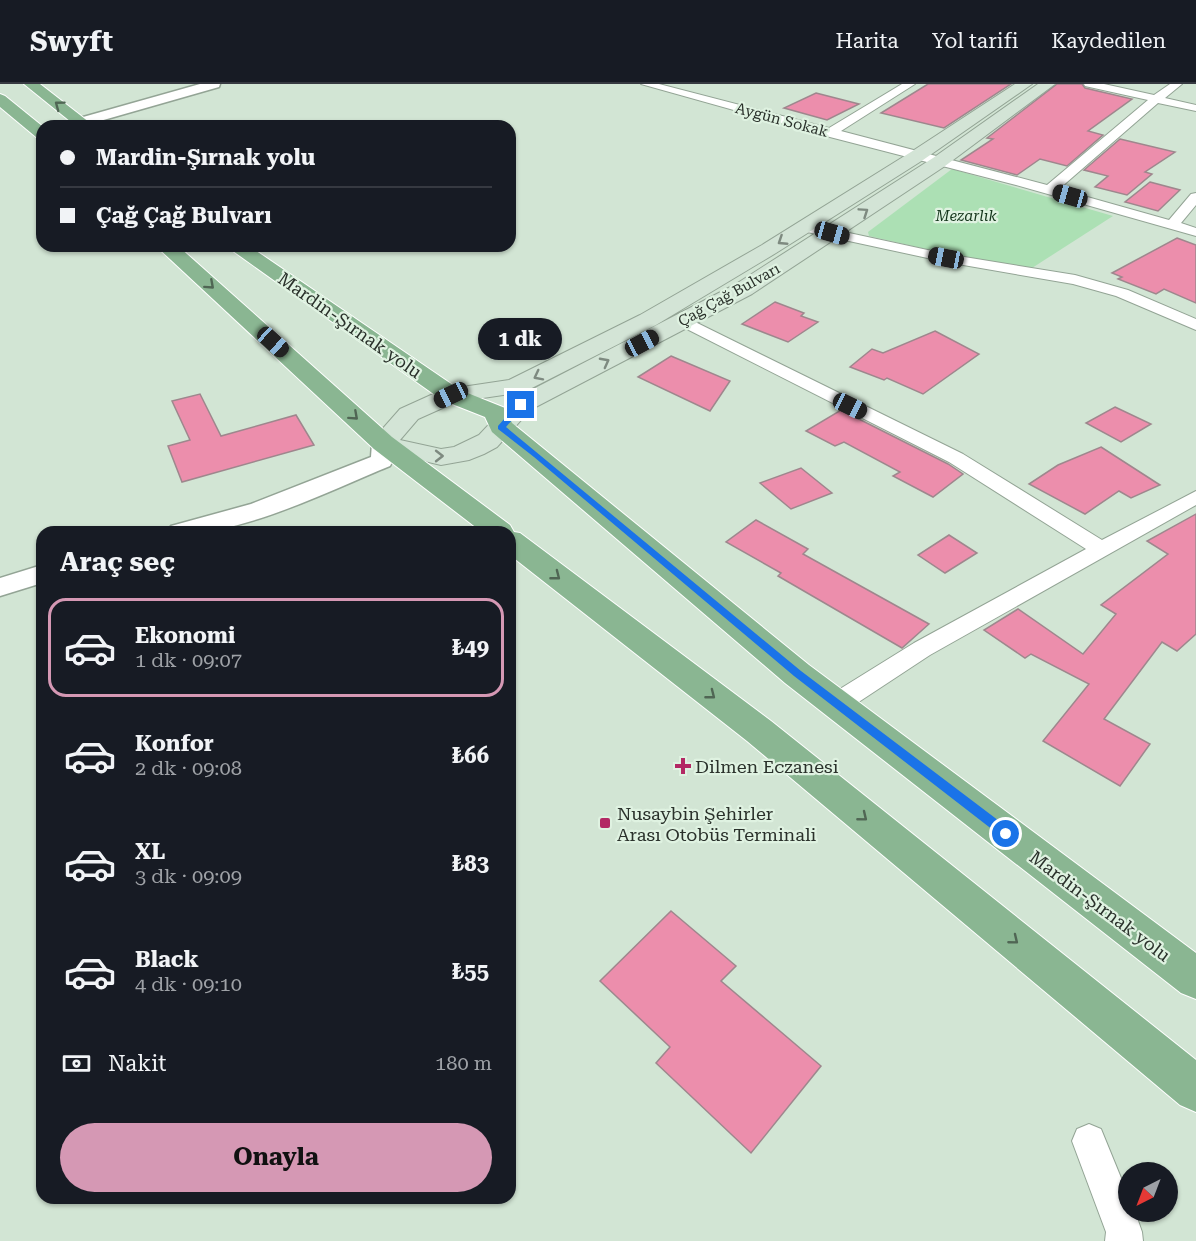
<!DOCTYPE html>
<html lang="tr">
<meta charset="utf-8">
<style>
:root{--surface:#171b24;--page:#20242c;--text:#f1f3f6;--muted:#9ea1a6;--line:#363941;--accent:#d598b4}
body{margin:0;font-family:"Roboto Serif",serif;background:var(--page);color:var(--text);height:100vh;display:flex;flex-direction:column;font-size:22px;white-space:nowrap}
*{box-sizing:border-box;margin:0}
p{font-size:20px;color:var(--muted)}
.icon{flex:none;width:33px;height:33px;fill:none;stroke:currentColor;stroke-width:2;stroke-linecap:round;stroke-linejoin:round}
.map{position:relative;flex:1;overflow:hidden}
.panel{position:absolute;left:36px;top:442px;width:480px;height:678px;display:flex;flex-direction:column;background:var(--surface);border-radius:18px;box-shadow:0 2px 4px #0004}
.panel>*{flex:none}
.top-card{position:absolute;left:36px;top:36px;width:480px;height:132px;border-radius:18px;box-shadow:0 2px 4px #0004;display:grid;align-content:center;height:132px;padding:0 24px;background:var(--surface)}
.needle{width:39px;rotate:222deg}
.fabs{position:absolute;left:1118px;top:1078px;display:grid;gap:12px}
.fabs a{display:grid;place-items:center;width:60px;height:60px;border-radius:50%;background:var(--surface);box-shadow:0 2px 4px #0004;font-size:30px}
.end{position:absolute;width:27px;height:27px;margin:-14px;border:8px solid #1a73e8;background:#fff;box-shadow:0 0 0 3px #fff}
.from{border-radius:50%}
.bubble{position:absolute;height:42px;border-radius:21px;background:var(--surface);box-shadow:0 2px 4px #0004;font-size:20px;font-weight:700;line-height:42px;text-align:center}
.car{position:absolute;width:18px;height:36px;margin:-18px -9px;border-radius:8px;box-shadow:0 0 4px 2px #0007;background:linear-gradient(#222 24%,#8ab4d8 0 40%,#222 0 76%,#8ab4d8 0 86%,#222 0)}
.top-card b{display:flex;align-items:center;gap:21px;height:57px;font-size:22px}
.top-card b+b{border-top:2px solid var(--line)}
.top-card i{width:15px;height:15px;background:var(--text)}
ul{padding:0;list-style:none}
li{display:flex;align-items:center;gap:18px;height:99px;margin:0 12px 9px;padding:0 12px;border:3px solid transparent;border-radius:18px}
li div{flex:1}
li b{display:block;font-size:22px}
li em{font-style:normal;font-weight:700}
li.active{border-color:var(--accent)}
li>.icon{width:54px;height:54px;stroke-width:1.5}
h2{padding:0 24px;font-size:27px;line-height:72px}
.pay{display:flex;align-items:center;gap:15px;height:66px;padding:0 24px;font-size:22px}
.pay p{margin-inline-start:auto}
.primary-button{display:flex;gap:12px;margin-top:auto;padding:12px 24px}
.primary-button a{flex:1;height:69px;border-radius:36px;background:var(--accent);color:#111;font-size:24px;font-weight:700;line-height:69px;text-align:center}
header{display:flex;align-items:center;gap:36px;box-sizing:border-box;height:84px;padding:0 30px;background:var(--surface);border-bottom:2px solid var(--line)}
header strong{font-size:28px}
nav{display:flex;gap:33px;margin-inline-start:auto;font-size:21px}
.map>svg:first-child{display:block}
.green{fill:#ace0b4}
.building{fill:#ec8eac;stroke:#9e878d;stroke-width:1.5}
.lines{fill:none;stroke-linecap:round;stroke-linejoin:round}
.minor-casing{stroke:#93a495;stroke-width:2}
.tertiary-casing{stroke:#93a495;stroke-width:3}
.secondary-casing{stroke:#93a495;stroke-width:2}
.trunk-casing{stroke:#fff;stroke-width:2}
.minor{fill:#fff;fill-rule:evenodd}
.tertiary{fill:#fff;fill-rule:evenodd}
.secondary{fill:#d3e4d6;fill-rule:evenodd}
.trunk{fill:#8ab692;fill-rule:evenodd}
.oneway{stroke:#506654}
.oneway2{stroke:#7e8a80}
.route{fill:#1a73e8}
.poi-dot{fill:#b32864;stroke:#dff2e1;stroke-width:2}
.labels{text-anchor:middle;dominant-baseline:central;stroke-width:4.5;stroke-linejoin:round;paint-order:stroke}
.far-street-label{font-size:15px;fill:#2a312b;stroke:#dff2e1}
.far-park-label{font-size:15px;font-style:italic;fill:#15361c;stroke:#dff2e1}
.street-label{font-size:18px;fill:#2a312b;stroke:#dff2e1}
.poi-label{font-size:18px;fill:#2a312b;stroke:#dff2e1;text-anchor:start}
</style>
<header>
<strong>Swyft</strong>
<nav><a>Harita</a><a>Yol tarifi</a><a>Kaydedilen</a></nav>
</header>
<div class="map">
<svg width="1196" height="1157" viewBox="0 0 1196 1157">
<rect width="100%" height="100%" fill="#d2e5d4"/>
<!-- green -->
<path class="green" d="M952,85l161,47 -81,52 -54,-7 -109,-25 -1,-4z"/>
<!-- building -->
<g class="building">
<path d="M928,0h83l-67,44 -63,-15z"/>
<path d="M1057,0h25l3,4 47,11 -44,32 15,4 -36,31 -27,-7 -23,16 -56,-15 32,-21 -6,-1z"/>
<path d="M816,9l43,11 -32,16 -43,-12z"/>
<path d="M1120,55l55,13 -30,20 7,2 -25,21 -32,-8 13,-11 -24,-6z"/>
<path d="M1150,98l30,8 -22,21 -33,-9z"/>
<path d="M1177,154l19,7v58l-32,-14 -8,5 -38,-15 4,-2 -10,-4z"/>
<path d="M775,218l29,11 -3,3 17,6 -30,20 -46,-18z"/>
<path d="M935,247l44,23 -56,40 -36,-16 -3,2 -34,-13 22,-18 11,4z"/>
<path d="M671,272l59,25 -20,30 -72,-34z"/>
<path d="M200,310l21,42 75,-21 18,30 -132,37 -14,-36 22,-6 -18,-39z"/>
<path d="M1115,323l36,17 -30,18 -35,-19z"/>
<path d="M841,326l107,54 15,10 -30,23 -40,-21 7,-4 -56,-30 -9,4 -29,-15z"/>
<path d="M1101,363l59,38 -29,13 -12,-7 -34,23 -56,-30 29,-19z"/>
<path d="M801,384l31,25 -41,16 -31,-26z"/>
<path d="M1196,430v120l-19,17 -15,-9 -58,77 46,25 -30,42 -77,-45 46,-57 -58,-30 -6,4 -41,-28 34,-21 65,45 33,-40 -15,-9 67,-51 -21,-13z"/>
<path d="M756,436l52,29 -5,5 126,70 -27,24 -124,-72 3,-3 -55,-31z"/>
<path d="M949,451l28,18 -32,20 -27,-18z"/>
<path d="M671,827l65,55 -15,15 100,85 -70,87 -95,-90 14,-16 -70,-66z"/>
</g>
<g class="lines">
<!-- minor casing -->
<g class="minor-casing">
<g id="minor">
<path d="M641,0h18l170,44 73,-44h13l-74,47 206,54 101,-85 -63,-14 -1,-2h20l50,11 16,-11h12l-17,14 31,7v6l-38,-8 -99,86 110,31 22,-26 5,-1v12l-15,18 15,5v8l-180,-51 -190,-49z"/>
<path d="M803,139l143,31 129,21 53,15 68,29v11l-80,-34 -43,-12 -127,-22 -148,-32 -2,-3z"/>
<path d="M683,232l280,138 139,86 94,-49v14l-266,150 -85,56 -9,2 -9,-2 -3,-7 3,-7 87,-54 172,-94 -137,-87 -272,-138 -2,-3z"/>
<path d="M1089,1040l12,5 27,66v17h7l7,20 1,9h-38l1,-9 -34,-91 5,-12z"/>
</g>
</g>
<!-- tertiary casing -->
<g class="tertiary-casing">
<g id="tertiary">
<path d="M200,0h20l-1,3 -133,38 -6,1 -6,-4 2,-3z"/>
<path d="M383,352l8,2c5,8 4,20 -1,28 -62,25 -156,74 -222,66l3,-6 80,-22 120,-47 1,-14 3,-5z"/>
<path d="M42,481v18l-42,13v-18z"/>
</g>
</g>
<!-- secondary casing -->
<g class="secondary-casing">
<path id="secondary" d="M1015,0h17l-109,76 -147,93 -120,72 -132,67 -68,10 -38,17 -18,21 41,9 13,-2 25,-12 33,-35 224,-116 197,-126 105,-74h17l-110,82 -193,128 -222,116 -33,37 -13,7 -15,6 -28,5 -67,-16 -4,-6 30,-34 42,-19 67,-10 131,-65 122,-70 149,-93z"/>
</g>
<!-- trunk casing -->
<g class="trunk-casing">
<g id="trunk">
<path d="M24,0h16l54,42h-18z"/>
<path d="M0,10l5,2 37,30v13l-6,-2 -36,-30z"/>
<path d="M156,162h22l214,191 118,88 4,7 6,1 251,188 425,339v52l-16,-7 -433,-364 -237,-186v-23h-28l-108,-83z"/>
<path d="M226,162h23l211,144 45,18 7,15 297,242 387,288v46l-15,-6 -396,-310 -293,-251 -7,-15 -43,-17z"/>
</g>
</g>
<!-- minor -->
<use href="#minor" class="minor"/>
<!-- tertiary -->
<use href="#tertiary" class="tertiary"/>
<!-- secondary -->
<use href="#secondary" class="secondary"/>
<!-- trunk -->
<use href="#trunk" class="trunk"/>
</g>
<!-- one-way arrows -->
<defs><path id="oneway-chevron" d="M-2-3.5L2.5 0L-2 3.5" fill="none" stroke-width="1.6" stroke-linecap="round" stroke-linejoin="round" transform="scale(1.5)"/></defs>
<g class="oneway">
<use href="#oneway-chevron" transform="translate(59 21) rotate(-143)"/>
<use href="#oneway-chevron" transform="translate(210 201) rotate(42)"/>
<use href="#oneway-chevron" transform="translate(354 332) rotate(42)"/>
<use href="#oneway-chevron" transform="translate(556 492) rotate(38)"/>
<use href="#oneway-chevron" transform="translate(711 611) rotate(38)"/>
<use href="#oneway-chevron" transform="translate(863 733) rotate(39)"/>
<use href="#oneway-chevron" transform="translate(1014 856) rotate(39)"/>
</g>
<g class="oneway2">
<use href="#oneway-chevron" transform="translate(864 128) rotate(-34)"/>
<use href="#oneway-chevron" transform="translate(782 157) rotate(147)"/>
<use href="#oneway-chevron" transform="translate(605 278) rotate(-28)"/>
<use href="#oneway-chevron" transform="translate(538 292) rotate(153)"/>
<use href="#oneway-chevron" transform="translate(439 372)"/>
</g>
<!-- route -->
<path class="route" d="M518,319l7,2 -19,22 295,244 210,159v7h-9l-208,-161 -260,-219 -36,-28v-3z"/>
<!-- markers -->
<g class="poi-dot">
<path d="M680 673h6v6h6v6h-6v6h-6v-6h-6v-6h6z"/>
<rect x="599" y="733" width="12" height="12" rx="3"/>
</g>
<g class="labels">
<!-- far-street labels -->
<g class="far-street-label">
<text transform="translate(782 36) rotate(15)">Aygün Sokak</text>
<text transform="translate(729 211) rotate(-29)">Çağ Çağ Bulvarı</text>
</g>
<!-- far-park labels -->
<g class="far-park-label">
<text x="966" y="132">Mezarlık</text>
</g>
<!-- street labels -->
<g class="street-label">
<text transform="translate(350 241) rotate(35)">Mardin-Şırnak yolu</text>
<text transform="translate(1100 822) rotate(37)">Mardin-Şırnak yolu</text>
</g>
<!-- poi labels -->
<g class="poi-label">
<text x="695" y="682">Dilmen Eczanesi</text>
<text x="617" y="729">Nusaybin Şehirler<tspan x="617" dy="21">Arası Otobüs Terminali</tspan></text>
</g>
</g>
</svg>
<div class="fabs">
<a><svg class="needle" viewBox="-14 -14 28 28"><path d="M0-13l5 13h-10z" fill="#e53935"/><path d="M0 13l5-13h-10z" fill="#9ea1a6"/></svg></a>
</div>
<i class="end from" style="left:1006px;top:750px"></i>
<i class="end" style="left:521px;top:321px"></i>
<div class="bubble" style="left:478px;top:234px;width:84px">1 dk</div>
<i class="car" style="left:1070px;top:112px;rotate:286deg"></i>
<i class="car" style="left:832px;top:149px;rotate:106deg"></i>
<i class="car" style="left:946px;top:174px;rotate:281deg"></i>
<i class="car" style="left:273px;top:258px;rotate:132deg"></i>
<i class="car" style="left:642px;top:259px;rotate:62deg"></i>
<i class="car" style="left:451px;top:311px;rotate:245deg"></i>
<i class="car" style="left:850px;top:322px;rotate:116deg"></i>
<div class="top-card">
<b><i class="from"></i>Mardin-Şırnak yolu</b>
<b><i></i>Çağ Çağ Bulvarı</b>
</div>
<section class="panel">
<h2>Araç seç</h2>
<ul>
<li class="active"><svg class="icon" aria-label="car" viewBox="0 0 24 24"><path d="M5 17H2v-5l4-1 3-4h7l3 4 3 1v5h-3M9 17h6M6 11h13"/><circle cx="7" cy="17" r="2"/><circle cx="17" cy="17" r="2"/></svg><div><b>Ekonomi</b><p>1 dk · 09:07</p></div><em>₺49</em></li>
<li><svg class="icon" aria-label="car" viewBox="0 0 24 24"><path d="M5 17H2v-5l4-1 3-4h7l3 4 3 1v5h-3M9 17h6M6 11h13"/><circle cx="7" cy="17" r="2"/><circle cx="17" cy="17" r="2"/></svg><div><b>Konfor</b><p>2 dk · 09:08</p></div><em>₺66</em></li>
<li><svg class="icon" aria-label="car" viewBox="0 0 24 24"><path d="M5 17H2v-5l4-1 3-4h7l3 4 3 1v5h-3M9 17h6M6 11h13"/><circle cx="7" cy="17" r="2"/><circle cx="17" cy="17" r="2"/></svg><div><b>XL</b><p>3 dk · 09:09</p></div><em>₺83</em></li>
<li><svg class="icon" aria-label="car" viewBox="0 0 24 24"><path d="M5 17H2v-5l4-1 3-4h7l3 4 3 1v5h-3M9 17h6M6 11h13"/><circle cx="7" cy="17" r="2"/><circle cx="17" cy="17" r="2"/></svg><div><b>Black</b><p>4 dk · 09:10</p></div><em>₺55</em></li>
</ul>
<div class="pay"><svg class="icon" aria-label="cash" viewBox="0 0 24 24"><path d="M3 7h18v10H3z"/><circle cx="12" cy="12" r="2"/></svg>Nakit<p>180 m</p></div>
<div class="primary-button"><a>Onayla</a></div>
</section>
</div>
